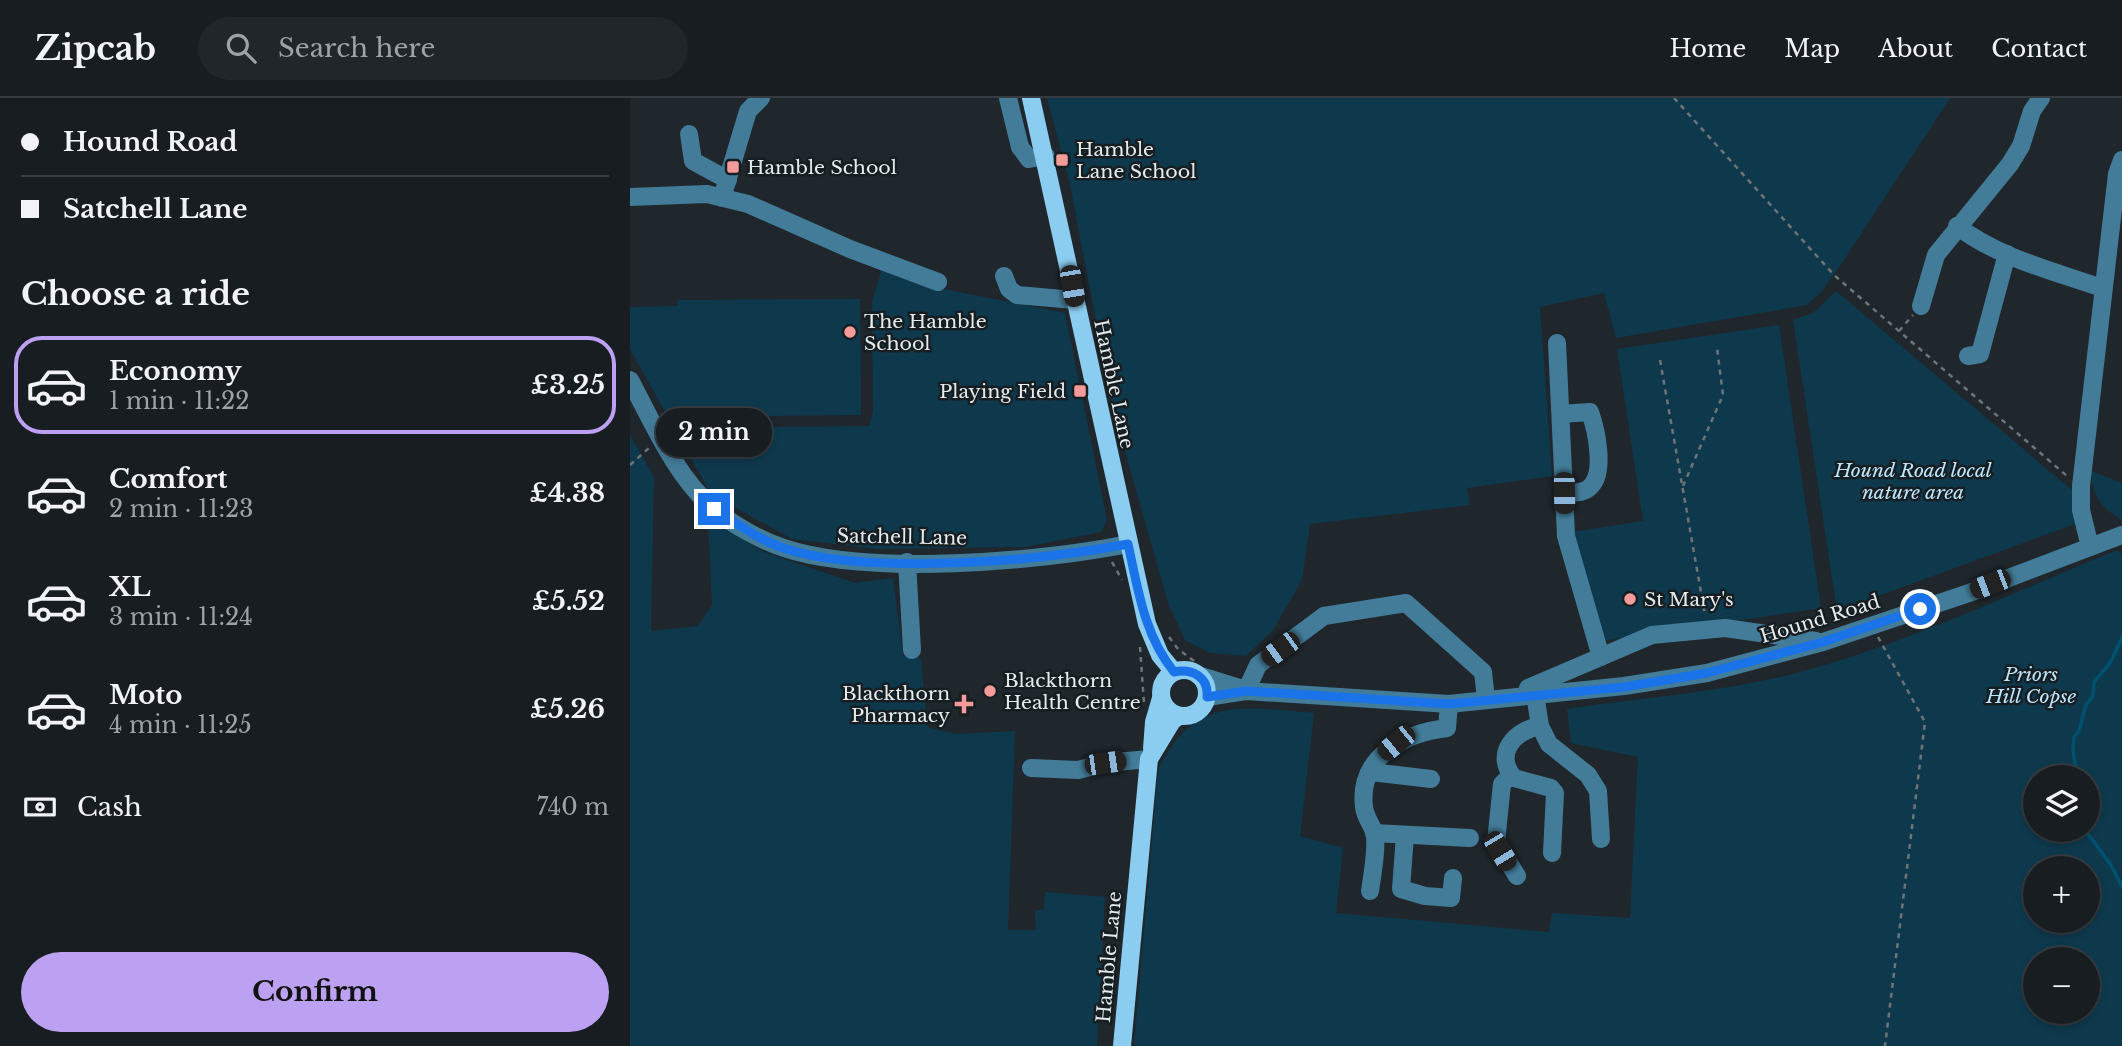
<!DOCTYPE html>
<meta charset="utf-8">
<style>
:root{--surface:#171d21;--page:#20262a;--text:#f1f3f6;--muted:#9ea2a5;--line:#363b3f;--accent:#bca0f2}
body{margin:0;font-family:"Libre Baskerville",serif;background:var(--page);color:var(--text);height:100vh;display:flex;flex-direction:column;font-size:26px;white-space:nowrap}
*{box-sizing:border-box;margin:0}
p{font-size:23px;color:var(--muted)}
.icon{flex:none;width:38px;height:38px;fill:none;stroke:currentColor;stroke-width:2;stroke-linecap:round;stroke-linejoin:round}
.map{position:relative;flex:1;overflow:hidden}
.drawer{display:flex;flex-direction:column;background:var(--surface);width:630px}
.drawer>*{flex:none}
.top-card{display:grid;align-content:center;height:154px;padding:0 21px;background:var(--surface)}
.buttons{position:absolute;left:1393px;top:667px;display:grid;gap:14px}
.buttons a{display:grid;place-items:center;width:77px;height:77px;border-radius:50%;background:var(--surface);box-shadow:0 4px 10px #0003,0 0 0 2px var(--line);font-size:35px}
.end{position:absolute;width:32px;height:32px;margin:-16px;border:9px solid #1a73e8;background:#fff;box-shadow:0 0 0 4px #fff}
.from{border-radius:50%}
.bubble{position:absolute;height:49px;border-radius:24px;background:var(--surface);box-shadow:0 4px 10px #0003,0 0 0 2px var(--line);font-size:23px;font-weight:800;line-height:49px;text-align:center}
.car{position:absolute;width:21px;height:42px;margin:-21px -10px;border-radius:9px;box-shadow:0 0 5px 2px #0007;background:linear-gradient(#222 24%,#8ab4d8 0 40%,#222 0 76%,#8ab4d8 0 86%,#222 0)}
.top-card b{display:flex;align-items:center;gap:24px;height:66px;font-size:26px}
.top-card b+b{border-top:2px solid var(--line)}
.top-card i{width:18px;height:18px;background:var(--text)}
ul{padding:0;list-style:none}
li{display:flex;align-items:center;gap:21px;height:98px;margin:0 14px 10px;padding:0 7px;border:4px solid transparent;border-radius:28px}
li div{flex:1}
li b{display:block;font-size:26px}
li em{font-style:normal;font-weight:800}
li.current{border-color:var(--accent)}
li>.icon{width:63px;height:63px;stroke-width:1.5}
h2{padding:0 21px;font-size:32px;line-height:84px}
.pay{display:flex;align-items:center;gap:18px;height:77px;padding:0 21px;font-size:26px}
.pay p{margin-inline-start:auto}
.action{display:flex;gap:14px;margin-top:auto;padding:14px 21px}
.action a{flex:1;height:80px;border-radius:42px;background:var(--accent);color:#111;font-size:28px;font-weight:800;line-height:80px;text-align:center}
header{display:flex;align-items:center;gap:42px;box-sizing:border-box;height:98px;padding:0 35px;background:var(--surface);border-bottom:2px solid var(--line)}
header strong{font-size:33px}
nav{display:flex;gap:38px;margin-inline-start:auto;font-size:24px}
.search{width:490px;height:63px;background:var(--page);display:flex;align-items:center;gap:18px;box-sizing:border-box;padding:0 24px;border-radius:38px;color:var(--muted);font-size:26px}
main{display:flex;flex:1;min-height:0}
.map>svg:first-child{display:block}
.green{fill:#0e394d;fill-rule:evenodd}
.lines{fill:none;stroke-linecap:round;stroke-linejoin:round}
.stream{stroke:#005170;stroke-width:3.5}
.path{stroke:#6d7478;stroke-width:2.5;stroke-dasharray:5 5;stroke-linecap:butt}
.minor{stroke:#437c99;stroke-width:18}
.major{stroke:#8bcdf1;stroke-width:18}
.route{stroke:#1a73e8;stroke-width:9}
.poi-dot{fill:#f59b9a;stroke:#161e22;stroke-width:2.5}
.labels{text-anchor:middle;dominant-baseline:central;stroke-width:5;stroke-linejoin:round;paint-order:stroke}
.poi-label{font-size:19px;fill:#e5eaed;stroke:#161e22;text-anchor:start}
.street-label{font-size:19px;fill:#e5eaed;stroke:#161e22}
.park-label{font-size:19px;font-style:italic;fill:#bce6fd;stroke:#161e22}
</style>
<header>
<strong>Zipcab</strong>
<div class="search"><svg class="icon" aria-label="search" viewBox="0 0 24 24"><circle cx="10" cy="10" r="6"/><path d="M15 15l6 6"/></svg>Search here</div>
<nav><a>Home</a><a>Map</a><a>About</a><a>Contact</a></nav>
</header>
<main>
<section class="drawer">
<div class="top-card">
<b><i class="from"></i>Hound Road</b>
<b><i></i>Satchell Lane</b>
</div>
<h2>Choose a ride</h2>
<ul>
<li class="current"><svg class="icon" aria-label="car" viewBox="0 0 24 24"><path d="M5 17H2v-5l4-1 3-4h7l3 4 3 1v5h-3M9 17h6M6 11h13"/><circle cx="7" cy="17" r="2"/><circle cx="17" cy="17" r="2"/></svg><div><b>Economy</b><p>1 min · 11:22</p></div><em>£3.25</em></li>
<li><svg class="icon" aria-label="car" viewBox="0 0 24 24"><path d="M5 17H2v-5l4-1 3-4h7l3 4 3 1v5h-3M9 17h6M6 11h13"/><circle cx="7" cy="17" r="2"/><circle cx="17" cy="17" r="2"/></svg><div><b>Comfort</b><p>2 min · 11:23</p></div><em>£4.38</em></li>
<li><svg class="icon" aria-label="car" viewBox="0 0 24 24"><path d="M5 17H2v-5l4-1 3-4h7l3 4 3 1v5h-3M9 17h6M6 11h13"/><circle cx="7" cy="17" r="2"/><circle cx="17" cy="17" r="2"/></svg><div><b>XL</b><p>3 min · 11:24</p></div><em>£5.52</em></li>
<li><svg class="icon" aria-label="car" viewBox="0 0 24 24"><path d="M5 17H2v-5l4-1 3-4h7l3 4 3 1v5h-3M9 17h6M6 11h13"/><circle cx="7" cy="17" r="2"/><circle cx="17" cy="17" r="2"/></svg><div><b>Moto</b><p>4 min · 11:25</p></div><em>£5.26</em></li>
</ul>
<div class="pay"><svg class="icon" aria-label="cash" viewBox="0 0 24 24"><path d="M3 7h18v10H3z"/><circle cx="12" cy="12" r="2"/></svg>Cash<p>740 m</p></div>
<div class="action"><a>Confirm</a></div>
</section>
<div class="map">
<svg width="1492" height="948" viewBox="0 0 1492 948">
<rect width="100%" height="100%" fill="#1f272c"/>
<!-- green -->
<g class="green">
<path d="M417,0h903l-108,165 -21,29 -14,13 -191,33 -12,-45 -64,14 12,169 -85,12 3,17 -160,19 -8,56 -29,50 -27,26 -36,-3 -25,-13 -17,-37 -56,-198 -42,-221z"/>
<path d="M252,171l62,20 121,24 42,207 -6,12 -76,15 -148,2 -85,-10 -81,-45 -81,-145v-42l47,-1 1,-6 182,-1 1,116 -109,1 -1,11 118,-1 4,-14 -1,-110z"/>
<path d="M1206,193l237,200 2,33 -238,87 -44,-291 20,-7z"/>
<path d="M1149,227l42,283 -233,35 -16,-111 71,-11 -26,-172z"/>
<path d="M0,337l24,42 -3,154 47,-5 14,-21 -4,-86 56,33 91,31 38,-5 10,78 18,2 6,69 29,7 59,-3 -7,199h28l-1,-19 9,-2 1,-17 60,5 -8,149h-467z"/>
<path d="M1461,373l31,12v37c-21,-12 -30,-25 -31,-49z"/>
<path d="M1487,452l5,4v492h-988l24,-276c36,-75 85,-63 156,-57l-14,123 43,12 -7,65 213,19 3,-19 78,5 8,-161 -67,-14 -4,-34c79,-12 161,-17 237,-38 108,-30 210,-79 313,-121zM1405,679h53v53h-53zM1405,770h53v52h-53zM1405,861h53v53h-53z"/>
</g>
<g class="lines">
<!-- stream -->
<g class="stream">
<path d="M1447,679l-4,-27 1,-13 5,-6 7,-26 7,-9 1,-14 16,-19 12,-25"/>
<path d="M1455,732l26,35 11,22"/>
</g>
<!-- path -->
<g class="path">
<path d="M1044,0l160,177 233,201"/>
<path d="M1269,233l14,-16"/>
<path d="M1030,262l45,255"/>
<path d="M0,367l19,-17"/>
<path d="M1053,388l40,-91 -6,-47"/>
<path d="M482,464l10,18"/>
<path d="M539,539l9,12 16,12"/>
<path d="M1248,539l47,85 -40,324"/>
<path d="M510,549l4,56"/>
</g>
<!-- minor -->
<g class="minor">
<path d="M378,0l12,49 9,12 17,-3"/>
<path d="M59,36l4,27 35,19"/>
<path d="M0,99l77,-3 41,10 102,45 88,33"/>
<path d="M92,100l26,-87 13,-13"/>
<path d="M1327,128c42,32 96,45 145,62"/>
<path d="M374,178l5,13 8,6 57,5"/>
<path d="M1291,208l15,-51 74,-91 11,-18 11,-35 9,-13"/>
<path d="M927,245l9,193 35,121"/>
<path d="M1338,258l12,-2 27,-100"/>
<path d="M0,282c23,43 46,97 84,129 19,16 46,31 70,39 84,28 256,14 344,-4"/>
<path d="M931,316l29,-2c6,17 16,61 0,75 -7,7 -17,5 -26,6"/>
<path d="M1460,449l-9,-37v-24l36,-312 5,-14"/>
<path d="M277,464l5,88"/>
<path d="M568,577l45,14"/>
<path d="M898,590l124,-53 73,-7 91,13"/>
<path d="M616,593l12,-26 66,-49 82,-13 77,69 3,27"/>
<path d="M905,596l5,32 9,18 39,31 10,16 3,48"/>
<path d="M577,599l39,-6 203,13 175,-18 83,-13 116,-31 146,-49 153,-58"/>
<path d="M910,628c-25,4 -47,28 -26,52l37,10 4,5 -3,60"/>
<path d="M401,670l47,2 27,-7 44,-4"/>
<path d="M741,674l60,7"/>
<path d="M881,677l-9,9 -6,58 21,34"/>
<path d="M744,735l96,5"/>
<path d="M775,737l-4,54 24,7 26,2 2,-20"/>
<path d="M740,793c2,-14 8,-47 4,-59 -3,-9 -9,-15 -10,-25 -6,-51 41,-74 83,-79l2,-24"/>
</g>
<!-- major -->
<g class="major">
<path d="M401,0l116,526 13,31 14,17"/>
<circle cx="554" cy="595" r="23"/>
<path d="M522,651l2,-27 7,-24"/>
<path d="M492,948l27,-287 23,-38 7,-5"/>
</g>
</g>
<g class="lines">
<!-- route -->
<path class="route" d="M84,411c22,14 44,30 69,39 84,28 257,13 345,-4 10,45 16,91 46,128 18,-4 35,5 33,25l39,-6 203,13 175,-17 83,-14 116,-31 97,-33"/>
</g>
<!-- markers -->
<g class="poi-dot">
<rect x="425" y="55" width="14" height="14" rx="3.5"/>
<rect x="96" y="62" width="14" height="14" rx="3.5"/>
<circle cx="220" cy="234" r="7"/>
<rect x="443" y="286" width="14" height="14" rx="3.5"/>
<circle cx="1000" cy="501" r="7"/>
<circle cx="360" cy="593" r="7"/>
<path d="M330.5 595.5h7v7h7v7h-7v7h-7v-7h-7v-7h7z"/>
</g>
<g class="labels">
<!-- poi labels -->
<g class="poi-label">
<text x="446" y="51">Hamble<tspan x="446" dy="22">Lane School</tspan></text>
<text x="117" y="69">Hamble School</text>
<text x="234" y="223">The Hamble<tspan x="234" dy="22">School</tspan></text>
<text x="436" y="293" text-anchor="end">Playing Field</text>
<text x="1014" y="501">St Mary's</text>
<text x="374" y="582">Blackthorn<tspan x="374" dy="22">Health Centre</tspan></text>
<text x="320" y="595" text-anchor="end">Blackthorn<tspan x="320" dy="22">Pharmacy</tspan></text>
</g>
<!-- street labels -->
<g class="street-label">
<text transform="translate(484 286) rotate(78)">Hamble Lane</text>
<text transform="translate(272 439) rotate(1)">Satchell Lane</text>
<text transform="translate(1190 521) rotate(-17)">Hound Road</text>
<text transform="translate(479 859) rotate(-85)">Hamble Lane</text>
</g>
<!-- park labels -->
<g class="park-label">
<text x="1283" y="372">Hound Road local<tspan x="1283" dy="22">nature area</tspan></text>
<text x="1401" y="576">Priors<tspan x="1401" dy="22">Hill Copse</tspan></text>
</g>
</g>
</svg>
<div class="buttons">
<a><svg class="icon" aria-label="layers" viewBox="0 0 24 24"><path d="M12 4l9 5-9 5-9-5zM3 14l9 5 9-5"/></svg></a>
<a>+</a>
<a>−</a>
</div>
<i class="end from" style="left:1290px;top:511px"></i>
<i class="end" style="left:84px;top:411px"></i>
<div class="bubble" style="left:26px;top:310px;width:116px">2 min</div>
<i class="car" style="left:442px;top:188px;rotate:170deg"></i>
<i class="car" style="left:934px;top:395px;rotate:179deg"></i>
<i class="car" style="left:1360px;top:486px;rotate:249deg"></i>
<i class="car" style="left:650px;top:551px;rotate:234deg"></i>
<i class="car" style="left:766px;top:645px;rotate:231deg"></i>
<i class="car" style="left:475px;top:665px;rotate:82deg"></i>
<i class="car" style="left:870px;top:753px;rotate:149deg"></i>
</div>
</main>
